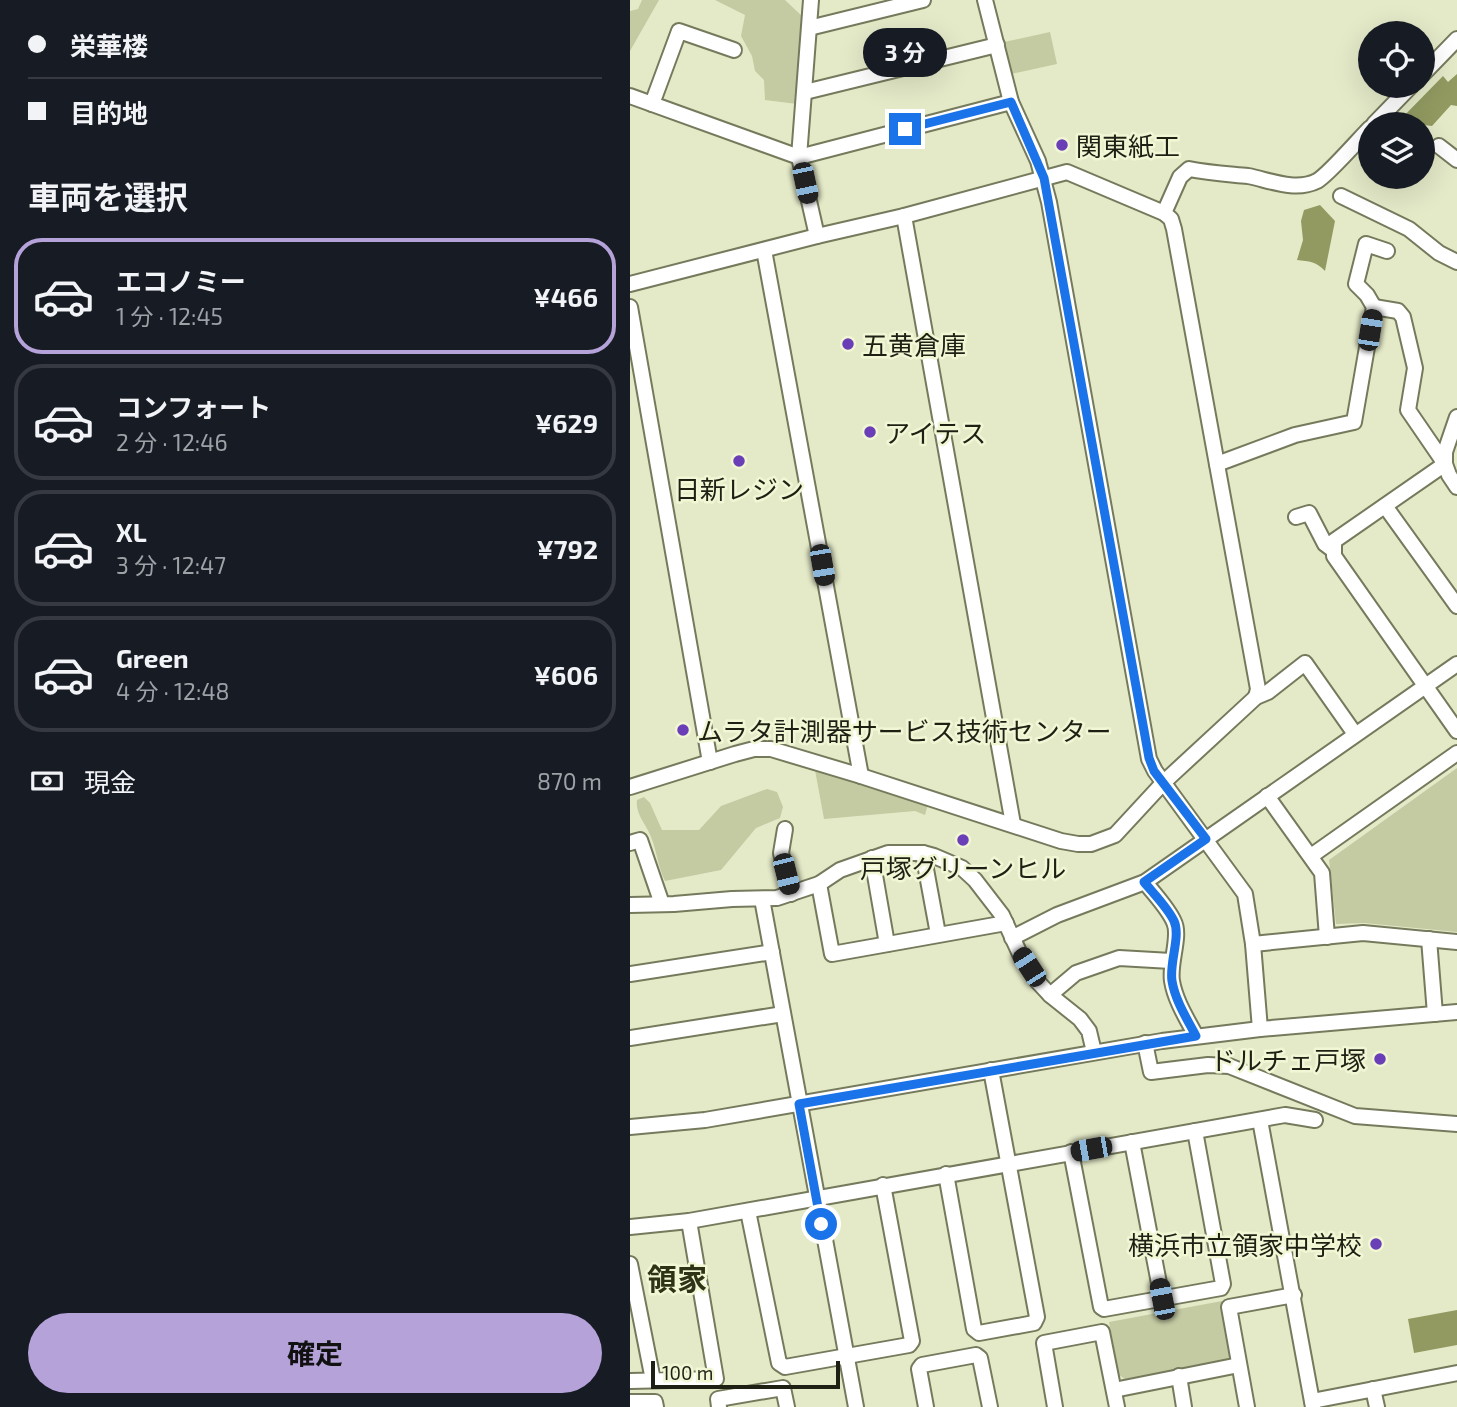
<!DOCTYPE html>
<html lang="ja">
<meta charset="utf-8">
<style>
:root{--surface:#171b24;--page:#20242c;--text:#f1f3f6;--muted:#9ea1a6;--line:#363941;--accent:#b4a2d9}
body{margin:0;font-family:"Exo 2","Noto Sans JP",sans-serif;background:var(--page);color:var(--text);height:100vh;display:flex;flex-direction:column;font-size:26px;white-space:nowrap}
*{box-sizing:border-box;margin:0}
p{font-size:23px;color:var(--muted)}
.icon{flex:none;width:38px;height:38px;fill:none;stroke:currentColor;stroke-width:2;stroke-linecap:round;stroke-linejoin:round}
.map{position:relative;flex:1;overflow:hidden}
.sheet{display:flex;flex-direction:column;background:var(--surface);width:630px}
.sheet>*{flex:none}
.top-card{display:grid;align-content:center;height:154px;padding:0 28px;background:var(--surface)}
.buttons{position:absolute;left:728px;top:21px;display:grid;gap:14px}
.buttons a{display:grid;place-items:center;width:77px;height:77px;border-radius:50%;background:var(--surface);box-shadow:0 7px 28px #0002;font-size:35px}
.scale{position:absolute;left:21px;bottom:18px;width:189px;box-sizing:border-box;padding-left:7px;border:4px solid #1e2014;border-top:0;font-size:19px;line-height:24px;white-space:nowrap;color:#1e2014;-webkit-text-stroke:5px #f1f7d5;paint-order:stroke}
.end{position:absolute;width:32px;height:32px;margin:-16px;border:9px solid #1a73e8;background:#fff;box-shadow:0 0 0 4px #fff}
.from{border-radius:50%}
.bubble{position:absolute;height:49px;border-radius:24px;background:var(--surface);box-shadow:0 7px 28px #0002;font-size:23px;font-weight:700;line-height:49px;text-align:center}
.car{position:absolute;width:21px;height:42px;margin:-21px -10px;border-radius:9px;box-shadow:0 0 5px 2px #0007;background:linear-gradient(#222 24%,#8ab4d8 0 40%,#222 0 76%,#8ab4d8 0 86%,#222 0)}
.top-card b{display:flex;align-items:center;gap:24px;height:66px;font-size:26px}
.top-card b+b{border-top:2px solid var(--line)}
.top-card i{width:18px;height:18px;background:var(--text)}
ul{padding:0;list-style:none}
li{display:flex;align-items:center;gap:21px;height:116px;margin:0 14px 10px;padding:0 14px;border:4px solid var(--line);border-radius:28px}
li div{flex:1}
li b{display:block;font-size:26px}
li em{font-style:normal;font-weight:700}
li.selected{border-color:var(--accent)}
li>.icon{width:63px;height:63px;stroke-width:1.5}
h2{padding:0 28px;font-size:32px;line-height:84px}
.pay{display:flex;align-items:center;gap:18px;height:77px;padding:0 28px;font-size:26px}
.pay p{margin-inline-start:auto}
.cta{display:flex;gap:14px;margin-top:auto;padding:14px 28px}
.cta a{flex:1;height:80px;border-radius:42px;background:var(--accent);color:#111;font-size:28px;font-weight:700;line-height:80px;text-align:center}
main{display:flex;flex:1;min-height:0}
.map>svg:first-child{display:block}
.green{fill:#c4cba3}
.water{fill:#929a61}
.lines{fill:none;stroke-linecap:round;stroke-linejoin:round}
.minor-casing{stroke:#757a5c;stroke-width:18}
.minor{stroke:#fff;stroke-width:14}
.route{stroke:#1a73e8;stroke-width:9}
.poi-dot{fill:#6a3eb6;stroke:#f1f7d5;stroke-width:2.5}
.labels{text-anchor:middle;dominant-baseline:central;stroke-width:5;stroke-linejoin:round;paint-order:stroke}
.poi-label{font-size:26px;fill:#1e2014;stroke:#f1f7d5;text-anchor:start}
.quarter-label{font-size:30px;font-weight:bold;fill:#2e3216;stroke:#f1f7d5}
</style>
<main>
<section class="sheet">
<div class="top-card">
<b><i class="from"></i>栄華楼</b>
<b><i></i>目的地</b>
</div>
<h2>車両を選択</h2>
<ul>
<li class="selected"><svg class="icon" aria-label="car" viewBox="0 0 24 24"><path d="M5 17H2v-5l4-1 3-4h7l3 4 3 1v5h-3M9 17h6M6 11h13"/><circle cx="7" cy="17" r="2"/><circle cx="17" cy="17" r="2"/></svg><div><b>エコノミー</b><p>1 分 · 12:45</p></div><em>¥466</em></li>
<li><svg class="icon" aria-label="car" viewBox="0 0 24 24"><path d="M5 17H2v-5l4-1 3-4h7l3 4 3 1v5h-3M9 17h6M6 11h13"/><circle cx="7" cy="17" r="2"/><circle cx="17" cy="17" r="2"/></svg><div><b>コンフォート</b><p>2 分 · 12:46</p></div><em>¥629</em></li>
<li><svg class="icon" aria-label="car" viewBox="0 0 24 24"><path d="M5 17H2v-5l4-1 3-4h7l3 4 3 1v5h-3M9 17h6M6 11h13"/><circle cx="7" cy="17" r="2"/><circle cx="17" cy="17" r="2"/></svg><div><b>XL</b><p>3 分 · 12:47</p></div><em>¥792</em></li>
<li><svg class="icon" aria-label="car" viewBox="0 0 24 24"><path d="M5 17H2v-5l4-1 3-4h7l3 4 3 1v5h-3M9 17h6M6 11h13"/><circle cx="7" cy="17" r="2"/><circle cx="17" cy="17" r="2"/></svg><div><b>Green</b><p>4 分 · 12:48</p></div><em>¥606</em></li>
</ul>
<div class="pay"><svg class="icon" aria-label="cash" viewBox="0 0 24 24"><path d="M3 7h18v10H3z"/><circle cx="12" cy="12" r="2"/></svg>現金<p>870 m</p></div>
<div class="cta"><a>確定</a></div>
</section>
<div class="map">
<svg width="827" height="1407" viewBox="0 0 827 1407">
<rect width="100%" height="100%" fill="#e4eac8"/>
<!-- green -->
<g class="green">
<path d="M12,0h17l-29,51v-40l8,-2z"/>
<path d="M85,0h70l19,18 -7,86 -32,-4 -1,-20 -9,-9 -3,-15 -11,-20 4,-21z"/>
<path d="M420,32l7,32 -46,10 -7,-32z"/>
<path d="M827,768v164l-93,-9 -28,1 -7,-64z"/>
<path d="M185,770l113,34 -3,11 -10,-4 -91,8z"/>
<path d="M137,789l10,3 6,15 -3,11 -24,10 -35,42 -56,11c-7,-14 -8,-29 -14,-44 -5,-13 -16,-23 -14,-37l7,-3 6,6 12,27h37l22,-24z"/>
<path d="M592,1301l10,56 -3,5 -104,17 -6,-4 -10,-53z"/>
</g>
<!-- water -->
<g class="water">
<path d="M827,74v32l-6,-1 -19,21 -34,-4 45,-46 5,6z"/>
<path d="M690,205l15,16 -10,50c-8,-9 -16,-10 -28,-11l6,-20 -2,-19 3,-11z"/>
<path d="M827,1310v35l-43,8 -6,-34z"/>
</g>
<g class="lines">
<!-- minor casing -->
<g class="minor-casing">
<g id="minor">
<path d="M181,0l-12,157 18,79"/>
<path d="M355,0l26,102 27,59 11,41 100,557 6,12 90,123 8,50 7,85"/>
<path d="M179,28l114,-28"/>
<path d="M793,74l34,-35"/>
<path d="M175,92l192,-47"/>
<path d="M0,96l169,61 212,-55"/>
<path d="M22,104l27,-73 55,19"/>
<path d="M744,124l37,-38"/>
<path d="M809,146l18,14"/>
<path d="M711,196l68,33 30,24 18,9"/>
<path d="M534,213l16,-36 9,-8c20,4 39,5 59,7 21,4 47,16 69,5 11,-6 42,-42 53,-53"/>
<path d="M274,216l109,608"/>
<path d="M134,250l97,526"/>
<path d="M0,284l187,-48 87,-20 163,-44 97,41 7,6 3,10 84,460 -2,8"/>
<path d="M0,307l80,455"/>
<path d="M744,307l24,4 5,6 12,51 -7,42 37,54 4,11 8,12"/>
<path d="M827,417l-12,35v12l-111,77v15l123,175"/>
<path d="M587,464l78,-29 59,-13 20,-115 -7,-12 -11,-11 10,-40 21,7"/>
<path d="M755,506l72,100"/>
<path d="M666,517l13,-4 16,31 8,6"/>
<path d="M0,787l105,-33 19,-5h17l90,27 200,65 17,3h13l24,-9 49,-53 92,-85 12,-5 37,-29 50,71"/>
<path d="M637,796l55,77 5,64"/>
<path d="M155,829l-4,24 10,41"/>
<path d="M0,843l10,-3 22,64"/>
<path d="M293,853l15,81"/>
<path d="M681,856l146,-103"/>
<path d="M242,858l15,86"/>
<path d="M515,882c9,12 23,26 29,40 7,14 -5,41 -2,59 3,19 15,38 24,55"/>
<path d="M189,884l13,70 174,-31"/>
<path d="M132,899l94,508"/>
<path d="M0,905l44,-1 58,-5 45,-1 42,-14 21,-14 48,-17h35l11,3 28,12 13,12 27,35 18,39 17,27 13,14 30,24 9,12 5,21"/>
<path d="M382,938l45,-23 88,-33 312,-218"/>
<path d="M799,939l6,75"/>
<path d="M623,944l110,-11 94,9"/>
<path d="M0,974l142,-22"/>
<path d="M420,995l26,-22 43,-15 52,3"/>
<path d="M0,1038l153,-24"/>
<path d="M515,1043l6,29 57,-7 21,1 126,50 102,8"/>
<path d="M630,1120l53,287"/>
<path d="M0,1127l75,-7 457,-79 98,-12 197,-17"/>
<path d="M502,1142l30,157"/>
<path d="M441,1152l30,155 3,2 117,-21 2,-4 -28,-153"/>
<path d="M316,1174l28,155 5,4 55,-10 3,-6 -46,-247"/>
<path d="M118,1211l31,152 6,4 124,-22 3,-4 -29,-156"/>
<path d="M0,1227l59,-6 596,-106 30,5"/>
<path d="M0,1264l23,116"/>
<path d="M549,1376l5,31"/>
<path d="M0,1381l86,-2 -27,-158"/>
<path d="M743,1389l4,18"/>
<path d="M484,1390l125,-25"/>
<path d="M682,1401l145,-28"/>
<path d="M0,1402h25l1,5"/>
<path d="M89,1407l-1,-8 65,-11 4,19"/>
<path d="M296,1407l-7,-38 3,-4 54,-10 4,3 10,49"/>
<path d="M425,1407l-11,-64 58,-11 15,75"/>
<path d="M617,1407l-18,-100 65,-12"/>
</g>
</g>
<!-- minor -->
<use href="#minor" class="minor"/>
</g>
<g class="lines">
<!-- route -->
<path class="route" d="M191,1224l-22,-120 397,-68c-9,-17 -21,-36 -24,-55 -3,-18 9,-45 2,-60 -6,-13 -20,-27 -30,-39l62,-43 -52,-68 -5,-13 -105,-580 -33,-76 -106,27"/>
</g>
<!-- markers -->
<g class="poi-dot">
<circle cx="432" cy="145" r="7"/>
<circle cx="218" cy="344" r="7"/>
<circle cx="240" cy="432" r="7"/>
<circle cx="109" cy="461" r="7"/>
<circle cx="53" cy="730" r="7"/>
<circle cx="333" cy="840" r="7"/>
<circle cx="750" cy="1059" r="7"/>
<circle cx="746" cy="1244" r="7"/>
</g>
<g class="labels">
<!-- poi labels -->
<g class="poi-label">
<text x="446" y="145">関東紙工</text>
<text x="232" y="344">五黄倉庫</text>
<text x="254" y="432">アイテス</text>
<text x="109" y="488" text-anchor="middle">日新レジン</text>
<text x="67" y="730">ムラタ計測器サービス技術センター</text>
<text x="333" y="867" text-anchor="middle">戸塚グリーンヒル</text>
<text x="736" y="1059" text-anchor="end">ドルチェ戸塚</text>
<text x="732" y="1244" text-anchor="end">横浜市立領家中学校</text>
</g>
<!-- quarter labels -->
<g class="quarter-label">
<text x="47" y="1278">領家</text>
</g>
</g>
</svg>
<div class="buttons">
<a><svg class="icon" aria-label="locate" viewBox="0 0 24 24"><circle cx="12" cy="12" r="6"/><path d="M12 2v4M12 18v4M2 12h4M18 12h4"/></svg></a>
<a><svg class="icon" aria-label="layers" viewBox="0 0 24 24"><path d="M12 4l9 5-9 5-9-5zM3 14l9 5 9-5"/></svg></a>
</div>
<div class="scale">100 m</div>
<i class="end from" style="left:191px;top:1224px"></i>
<i class="end" style="left:275px;top:129px"></i>
<div class="bubble" style="left:233px;top:28px;width:84px">3 分</div>
<i class="car" style="left:175px;top:183px;rotate:168deg"></i>
<i class="car" style="left:740px;top:330px;rotate:9deg"></i>
<i class="car" style="left:192px;top:565px;rotate:170deg"></i>
<i class="car" style="left:156px;top:874px;rotate:166deg"></i>
<i class="car" style="left:399px;top:967px;rotate:327deg"></i>
<i class="car" style="left:461px;top:1149px;rotate:260deg"></i>
<i class="car" style="left:532px;top:1299px;rotate:349deg"></i>
</div>
</main>
